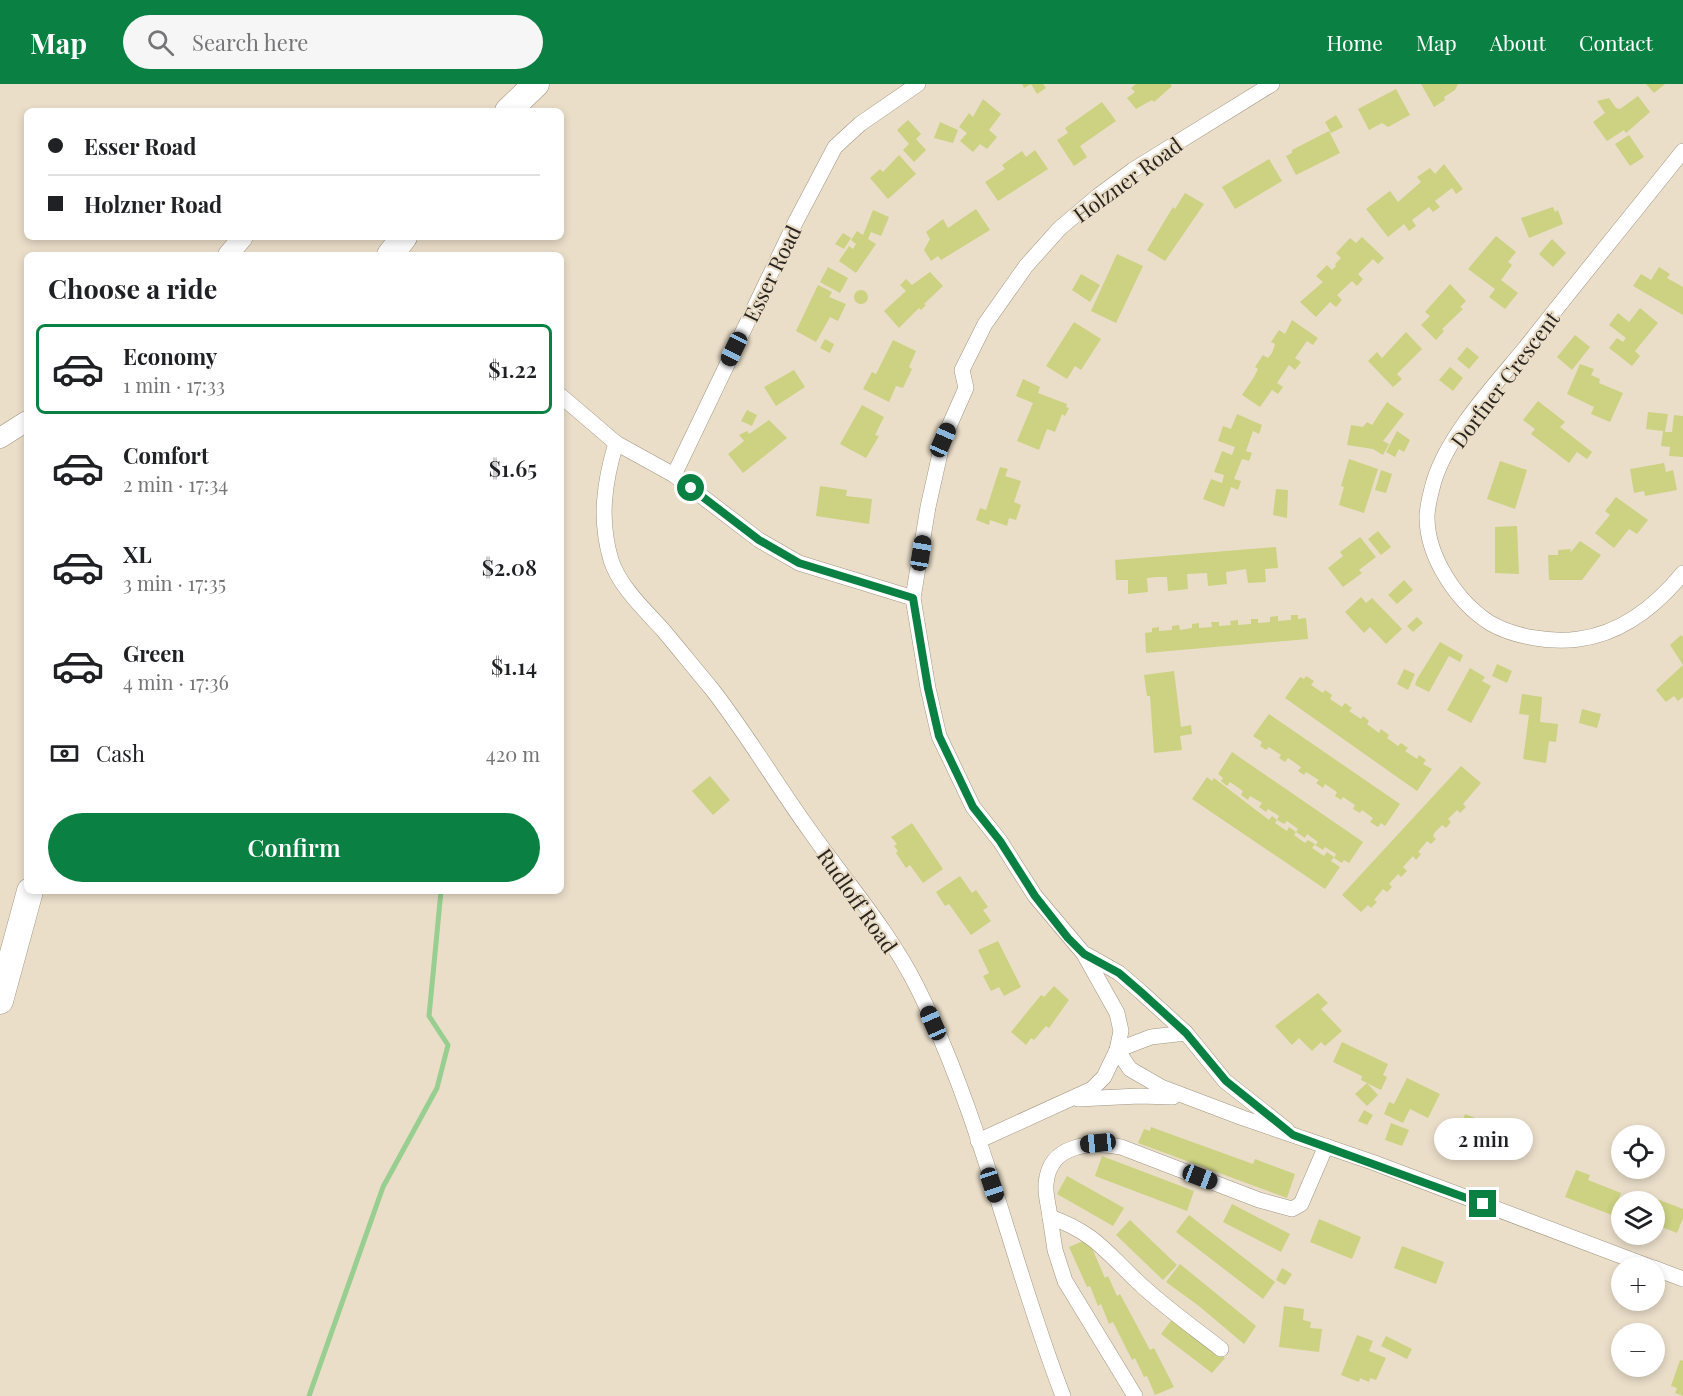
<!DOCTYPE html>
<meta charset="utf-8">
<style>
:root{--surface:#fff;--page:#f6f6f6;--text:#202124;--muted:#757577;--line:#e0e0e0;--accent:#0b8043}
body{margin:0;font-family:"Playfair Display",serif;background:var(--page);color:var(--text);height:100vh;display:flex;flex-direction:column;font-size:22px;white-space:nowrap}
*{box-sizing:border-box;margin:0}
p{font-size:20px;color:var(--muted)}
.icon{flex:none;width:33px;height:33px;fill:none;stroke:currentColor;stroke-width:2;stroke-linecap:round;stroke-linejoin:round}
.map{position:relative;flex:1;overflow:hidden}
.drawer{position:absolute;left:24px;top:168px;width:540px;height:642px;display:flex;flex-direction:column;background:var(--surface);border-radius:9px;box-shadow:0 3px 9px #0003}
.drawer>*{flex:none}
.banner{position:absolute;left:24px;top:24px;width:540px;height:132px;border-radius:9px;box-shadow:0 3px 9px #0003;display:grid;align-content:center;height:132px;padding:0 24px;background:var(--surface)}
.controls{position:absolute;left:1611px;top:1041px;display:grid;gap:12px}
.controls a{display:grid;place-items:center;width:54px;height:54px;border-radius:50%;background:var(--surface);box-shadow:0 3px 9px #0003;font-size:30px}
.end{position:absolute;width:27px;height:27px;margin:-14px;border:8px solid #0b8043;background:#fff;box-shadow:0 0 0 3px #fff}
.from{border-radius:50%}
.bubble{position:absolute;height:42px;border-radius:21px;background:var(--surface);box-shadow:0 3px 9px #0003;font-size:20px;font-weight:600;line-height:42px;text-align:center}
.car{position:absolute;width:18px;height:36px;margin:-18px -9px;border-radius:8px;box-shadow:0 0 4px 2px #0007;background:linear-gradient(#222 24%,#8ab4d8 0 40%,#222 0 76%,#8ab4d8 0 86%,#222 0)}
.banner b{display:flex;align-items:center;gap:21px;height:57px;font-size:22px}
.banner b+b{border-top:2px solid var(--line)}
.banner i{width:15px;height:15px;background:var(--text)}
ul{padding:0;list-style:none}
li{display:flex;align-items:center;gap:18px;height:90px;margin:0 12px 9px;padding:0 12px;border:3px solid transparent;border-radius:9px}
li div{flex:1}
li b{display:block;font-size:22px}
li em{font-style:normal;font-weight:600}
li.selected{border-color:var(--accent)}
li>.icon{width:54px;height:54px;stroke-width:1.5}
h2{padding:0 24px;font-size:27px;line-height:72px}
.pay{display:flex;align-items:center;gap:15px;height:66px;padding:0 24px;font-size:22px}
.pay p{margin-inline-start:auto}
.button{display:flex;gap:12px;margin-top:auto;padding:12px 24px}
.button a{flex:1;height:69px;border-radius:36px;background:var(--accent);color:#fff;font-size:24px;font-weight:600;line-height:69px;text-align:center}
header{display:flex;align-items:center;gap:36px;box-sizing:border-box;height:84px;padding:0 30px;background:var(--accent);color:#fff}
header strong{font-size:28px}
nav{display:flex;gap:33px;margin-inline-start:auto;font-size:21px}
.search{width:420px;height:54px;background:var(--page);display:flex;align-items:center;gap:15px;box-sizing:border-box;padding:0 21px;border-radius:33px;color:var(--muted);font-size:22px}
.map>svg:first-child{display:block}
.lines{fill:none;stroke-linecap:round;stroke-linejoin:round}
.stream{stroke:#98ce90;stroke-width:5}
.building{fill:#ccd282}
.minor-casing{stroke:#a09581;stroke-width:16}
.tertiary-casing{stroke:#a09581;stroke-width:21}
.trunk-casing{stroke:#a09581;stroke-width:27}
.minor{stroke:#fff;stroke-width:15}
.tertiary{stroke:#fff;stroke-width:20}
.trunk{stroke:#fff;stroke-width:26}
.route{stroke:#0b8043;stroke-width:8}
.labels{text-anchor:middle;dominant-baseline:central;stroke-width:4.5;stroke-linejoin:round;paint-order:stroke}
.street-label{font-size:21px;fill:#29241d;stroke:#eadec9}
</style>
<header>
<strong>Map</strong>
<div class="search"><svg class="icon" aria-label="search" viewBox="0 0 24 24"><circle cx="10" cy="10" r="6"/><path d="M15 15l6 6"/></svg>Search here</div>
<nav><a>Home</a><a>Map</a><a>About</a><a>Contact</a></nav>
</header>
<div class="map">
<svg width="1683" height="1312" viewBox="0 0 1683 1312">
<rect width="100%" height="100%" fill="#eadec9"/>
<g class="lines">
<!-- stream -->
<path class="stream" d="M309,1312l74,-209 54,-99 11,-43 -19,-29 12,-125"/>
</g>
<!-- building -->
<g class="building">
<path d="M1022,0h21l3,4 -9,6 -6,-10 -7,4z"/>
<path d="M1136,0h34l2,2 -18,16 -2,-2 -16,9 -9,-11 8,-6 -4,-4z"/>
<path d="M1421,0h37l-3,6 -11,7 1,3 -11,7z"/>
<path d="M1646,0h19l-11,9z"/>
<path d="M1396,5l14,26 -22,12 -6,-4 -13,7 -11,-21z"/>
<path d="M1638,12l12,16 -24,21 -2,-3 -17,11 -14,-19 12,-9 -8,-12 12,-3 7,10 4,1z"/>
<path d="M983,15l18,15 -12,16 8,7 -10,12 -7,-5 -7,8 -13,-11 7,-8 -8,-6 10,-14 4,4z"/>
<path d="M1102,18l14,19 -36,25 7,11 -13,9 -17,-26 11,-7 -3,-5z"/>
<path d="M1336,31l7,12 -12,6 -6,-11z"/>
<path d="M908,36l13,14 -5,5 10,11 -12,12 -11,-12 6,-6 -12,-14z"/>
<path d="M940,38l18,8 -5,13 -19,-5z"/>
<path d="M1329,47l11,22 -44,22 -10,-19 6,-3v-3z"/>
<path d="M1629,51l15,22 -14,9 -15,-22z"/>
<path d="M1035,66l13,19 -50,32 -13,-19 20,-13 -3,-4 20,-14 4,6z"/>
<path d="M899,71l17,19 -28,25 -18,-21 10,-9 3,3z"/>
<path d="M1269,75l13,22 -47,28 -13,-22z"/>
<path d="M1444,80l19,25 -7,5 -4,-6 -17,13 5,6 -7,5 -4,-5 -17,13 4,6 -7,5 -5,-7 -16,13 -22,-28 24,-18 8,11 23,-20 -4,-5 13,-9 5,6z"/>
<path d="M1185,109l19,11 -39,57 -18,-11 26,-43 2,2z"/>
<path d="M1553,123l2,5 3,-2 5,14 -34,14 -8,-20z"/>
<path d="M976,125l14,21 -49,30 -3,-4 -7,5 -7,-11 6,-11 -4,-7 17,-13 5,9z"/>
<path d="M873,126l16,7 -8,19 -10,-4 -3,7 8,5 -20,29 -17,-12 10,-15 4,3 3,-5 -5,-4 6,-9 6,4z"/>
<path d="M843,149l8,5 -7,11 -9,-5z"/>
<path d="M1496,152l20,16 -8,10 4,3 -11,15 17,13 -13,16 -16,-12 6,-8 -27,-20z"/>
<path d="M1362,153l22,21 -6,6 -5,-5 -15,15 5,5 -6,7 -5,-5 -15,14 5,5 -6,7 -6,-5 -14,15 -16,-15 23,-20 -7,-6 11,-11 5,5 4,-4 -1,-2 6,-6 -5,-5 14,-15 6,5z"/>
<path d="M1552,155l14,14 -13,14 -14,-13z"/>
<path d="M1117,170l26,12 -27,57 -25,-12z"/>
<path d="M828,183l20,11 -8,15 -20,-11z"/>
<path d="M1659,183l11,7 -3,4 16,9v28l-50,-29 8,-12 10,6z"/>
<path d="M930,188l13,14 -19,18 2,1 -5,5 -2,-2 -20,20 -15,-17 22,-20 -6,-6 6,-6 6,6z"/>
<path d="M1081,190l19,11 -10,17 -18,-12z"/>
<path d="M1450,200l16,17 -6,6 3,2 -21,20 2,2 -8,9 -15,-15 9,-9 -5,-4z"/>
<path d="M818,201l14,7 -3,5 17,7 -8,17 -8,-4 -14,25 -20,-11z"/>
<circle cx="861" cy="213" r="7"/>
<path d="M1640,224l18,15 -23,28 5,5 -8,10 -23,-18 8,-10 6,4 3,-4 -17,-13 9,-12 11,9z"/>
<path d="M1292,236l26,18 -5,7 -6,-4 -12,17 6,4 -6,8 -6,-5 -12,18 6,4 -5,7 -6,-4 -12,17 -18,-12 12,-18 4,-8 -3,-2 8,-12 5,3 4,-5 3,-9 -4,-2 8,-12 6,4z"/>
<path d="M1074,238l27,17 -20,31 -6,-4 -8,13 -21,-13z"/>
<path d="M1406,248l16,17 -25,25 5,5 -9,8 -25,-26 9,-9 5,6z"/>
<path d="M1575,251l15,12 -18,23 -15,-13z"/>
<path d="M825,255l9,5 -4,9 -10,-5z"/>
<path d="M893,256l23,11 -7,16 3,2 -9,19 -7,-2 -7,16 -26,-13 9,-17 4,2z"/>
<path d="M1467,263l12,10 -10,12 -12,-10z"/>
<path d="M1580,280l14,5 -3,6 9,4 -1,4 24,10 -13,29 -19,-8 3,-7 -27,-13z"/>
<path d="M1450,283l13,11 -10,13 -14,-11z"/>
<path d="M794,286l11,17 -29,19 -12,-19z"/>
<path d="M1023,295l17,8 -2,6 29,11 -1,3 3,1 -4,8 -3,-2 -7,18 -8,-3 -8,21 -22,-9 16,-38 -17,-7z"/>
<path d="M1538,317l27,21 -5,5 32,25 -5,7 -10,-7 -8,11 -38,-29 4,-5 -12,-9z"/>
<path d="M1387,318l17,12 -21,27 6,3 -6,11 -10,-6 -26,-4 4,-20 12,2 4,-5 5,3z"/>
<path d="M862,321l22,12 -9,18 4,1 -13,22 -26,-14z"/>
<path d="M747,326l10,5 -5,11 -11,-5z"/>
<path d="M1648,328l20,2 -3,18h7l2,-17 9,1v41l-14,-1 1,-9 -9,-1 2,-15 -17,-2z"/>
<path d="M1237,330l25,11 -3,9 -6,-3 -7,20 6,2 -3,8 -7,-2 -8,20 7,2 -3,9 -7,-3 -7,20 -21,-8 8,-20 11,4 2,-8 -10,-3 8,-21 10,4 3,-8 -17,-6 5,-15 8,3z"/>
<path d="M769,336l18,18 -44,35 -15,-19 16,-13 -5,-6 8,-4 2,3z"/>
<path d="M1397,347l13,9 -6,12 -5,-3 -4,8 -9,-5z"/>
<path d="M1349,375l29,10 -14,44 -25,-8 5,-18 -3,-1z"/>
<path d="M1500,377l27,9 -12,39 -28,-10z"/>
<path d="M1664,379l2,9 7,-2 4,20 -32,6 -1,-5 -10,2 -4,-24z"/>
<path d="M1000,383l8,2 -3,7 16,5 -7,21 7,3 -5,15 -7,-2 -2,8 -17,-6 -1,5 -13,-5 4,-12 6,2z"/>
<path d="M1381,386l11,4 -6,19 -11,-3z"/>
<path d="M820,402l27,4 -1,6 26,3 -3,25 -53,-8z"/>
<path d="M1276,405l12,1 -1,28 -14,-3z"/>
<path d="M1616,413l32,23 -11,14 -8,-5 -15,19 -19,-15 15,-18 -5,-4z"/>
<path d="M1517,442l2,48 -24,-1v-46z"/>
<path d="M1378,447l13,16 -10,8 -13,-16z"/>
<path d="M1360,453l16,20 -17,13 3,3 -19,14 -15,-19 15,-12 -3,-4z"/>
<path d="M1580,457l21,14 -19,25h-33l-1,-25h10v-5l13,-1 -1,4z"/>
<path d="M1276,463l2,21 -13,1 1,13 -18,1 -2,-14 -20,3 1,12 -19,2 -1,-13 -20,1 1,15 -20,2 -1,-14h-10l-10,1 1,14 -20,2v-14h-12l-1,-20z"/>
<path d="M1404,496l9,10 -16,14 -9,-9z"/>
<path d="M1361,513l5,6 6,-5 30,31 -16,15 -16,-17 -6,6 -19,-21z"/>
<path d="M1291,531h7v4l8,-1 2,21 -162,14 -1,-20 7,-1v-4l7,-1v4l13,-1v-4l7,-1 1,5 12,-2v-4l7,-1v5l13,-1 -1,-5h8v4l12,-1 -1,-4 8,-1v5l13,-1v-5h7v4l12,-1v-5l8,-1v5l13,-1z"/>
<path d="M1417,533l6,6 -10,9 -6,-6z"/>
<path d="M1681,551l2,2v60l-5,4 -4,-5 -8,6 -10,-12 27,-25 -13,-20z"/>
<path d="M1440,558l23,13 -3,7 -11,-6 -20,36 -14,-7 2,-6z"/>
<path d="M1497,580l15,7 -5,12 -15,-7z"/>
<path d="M1470,584l15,9 -3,4 9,5 -20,37 -24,-13z"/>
<path d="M1404,585l11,5 -7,16 -11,-6z"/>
<path d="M1174,587l7,56 10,-2 1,9 -12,2 2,14 -28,3 -4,-57h-3l-3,-21z"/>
<path d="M1306,592l8,5 -3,4 12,8 2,-3 7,5 -2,4 12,8 3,-4 7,5 -3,3 12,8 2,-3 6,5 -2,3 12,9 2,-4 8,6 -2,3 11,8 3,-3 7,5 -3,3 12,8 2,-4 7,5 -3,4 9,5 -15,22 -132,-93 15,-21 4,2z"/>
<path d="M1522,610l20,3 -2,25 18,2 -2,18 -7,-1 -3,22 -23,-4 6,-44 -10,-1z"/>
<path d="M1582,625l19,5 -4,14 -18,-5z"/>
<path d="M1269,630l131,90 -15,22 -4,-3 -3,4 -8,-5 3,-4 -11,-8 -2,3 -7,-4 2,-4 -12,-8 -2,3 -6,-4 2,-4 -12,-8 -2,4 -7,-5 3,-3 -13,-8 -2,3 -6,-4 3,-4 -13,-9 -3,4 -6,-4 2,-3 -12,-8 -3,3 -6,-4 2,-4 -9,-6z"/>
<path d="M1232,668l131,90 -14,21 -5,-3 -2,3 -8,-5 2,-4 -11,-7 -2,3 -8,-5 3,-3 -11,-8 -2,4 -9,-6 -2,3 11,8 3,-3 7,4 -3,4 12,8 3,-4 7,5 -3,4 9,6 -15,22 -133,-90 15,-22 5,4 2,-3 55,42 3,-4 5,4 -2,3 12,8 2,-4 7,5 2,-3 -11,-8 -3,3 -7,-4 2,-4 -11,-7 -2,3 -7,-5 3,-4 -12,-7 -2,4 -7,-5 2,-4 -13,-9 -3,4 -6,-5 2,-3 -5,-4z"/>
<path d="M1461,682l20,17 -18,21 3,3 -6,6 -3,-3 -9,9 3,3 -5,6 -4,-3 -7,7 -2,4 3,3 -5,5 -4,-3 -9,11 3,2 -5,6 -3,-4 -10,11 4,4 -6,6 -3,-3 -9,10 3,3 -5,5 -4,-3 -9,11 3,2 -6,6 -3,-3 -7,7 -19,-17z"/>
<path d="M710,692l20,24 -17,15 -21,-24z"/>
<path d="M912,739l31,46 -20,14 -13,-18 -4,3 -10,-15 2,-2 -4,-5 3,-2 -6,-7z"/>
<path d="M960,792l12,17 4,-3 12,17 -5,3 8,11 -20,14 -22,-31 -4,2 -9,-14z"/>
<path d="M998,857l23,46 -17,9 -5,-9 -8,4 -8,-15 6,-3 -11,-23z"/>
<path d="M1054,902l15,14 -20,28 -3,-2 -12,14 -3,-2 -5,7 -15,-13 30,-37 3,2z"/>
<path d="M1318,909l10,10 -7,6 21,22 -17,15 -4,-4 -9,9 -13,-13 -7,7 -17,-19z"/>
<path d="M1342,958l46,22 -5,11 4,2 -6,13 -20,-10 1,-4 -29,-14z"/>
<path d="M1407,994l33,16 -12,24 -18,-9 -7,14 -19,-9 5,-12 5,2z"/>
<path d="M1367,999l11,12 -11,11 -12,-12z"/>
<path d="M1364,1026l9,5 -6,10 -9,-4z"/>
<path d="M1465,1030l41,16 -11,27 -47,-18 7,-18 7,3z"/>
<path d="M1391,1039l18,7 -7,16 -17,-6z"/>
<path d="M1151,1043l102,37 2,-5 40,15 -8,24 -149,-55 6,-14 6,2z"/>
<path d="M1102,1072l92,35 -7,20 -92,-35z"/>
<path d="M1576,1086l14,5 -2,5 33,13 -9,22 -47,-18z"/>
<path d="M1067,1092l57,32 -11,18 -56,-32z"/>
<path d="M1639,1108l44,17v9l-6,15 -23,-9v-22h-19z"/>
<path d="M1232,1120l58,30 -9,18 -58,-30z"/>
<path d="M1189,1131l86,67 -12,17 -87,-67z"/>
<path d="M1319,1135l42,18 -9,22 -42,-17z"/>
<path d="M1130,1136l47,45 -14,15 -47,-45z"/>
<path d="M1088,1155l17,39 3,-2 9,20 3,-2 30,56 4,-2 20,39 -19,8 -8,-19 -3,1 -9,-19 -3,2 -19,-38 -4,2 -8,-20 -3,2 -8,-20 -3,1 -18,-40z"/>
<path d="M1402,1162l42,16 -8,22 -42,-16z"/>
<path d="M1180,1180l76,62 -12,18 -45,-38 -33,-24z"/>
<path d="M1282,1184l10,6 -7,11 -9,-5z"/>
<path d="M1284,1222l20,3 -1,11 8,2 -1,6 12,1 -3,23 -40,-5z"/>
<path d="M1173,1234l52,40 -13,15 -51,-39z"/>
<path d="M1357,1251l16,6 -4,10 17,7 -10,22 -6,-2 -1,4 -9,-4 -1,4 -18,-7z"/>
<path d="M1386,1252l26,13 -5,10 -26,-13z"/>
<path d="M1680,1276l3,1v35l-8,-3 2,-5 -6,-2z"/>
</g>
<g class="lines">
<!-- minor casing -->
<g class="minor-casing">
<g id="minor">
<path d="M1683,67c-52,65 -105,130 -157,196 -31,38 -77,86 -92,134 -3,11 -7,25 -7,36 0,40 30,85 63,106 24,14 62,20 89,16 44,-6 77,-33 104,-66"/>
<path d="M561,312l55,47 58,32 85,65 40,23 114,35"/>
<path d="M616,359c-12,40 -17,77 -5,117 8,26 34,50 52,70 16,19 32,39 48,58 36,46 65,96 99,143 36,51 79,100 107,156 65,130 94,275 146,409"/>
<path d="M674,391l121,-252 40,-76 25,-23 58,-40"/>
<path d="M1087,871l32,18 22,19 45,41 39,48 62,49"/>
<path d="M1117,966l13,19 31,18 82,31 129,44 281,106"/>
<path d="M1117,966l34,-13 35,-4"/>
<path d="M1078,1015l61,-3 34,1"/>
<path d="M978,1057l114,-52 12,-12 13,-27 4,-19 -4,-18 -33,-59 -49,-58 -35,-55 -27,-34 -34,-71 -11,-48 -15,-90 15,-91 15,-67 23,-52 -4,-18 23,-46 41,-58 34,-38 38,-32 35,-26 139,-86"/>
<path d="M1050,1133l5,33 10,31 70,115"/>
<path d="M1654,1184l29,11"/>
<path d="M1221,1265c-28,-22 -58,-43 -83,-67 -33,-31 -43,-49 -88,-65 -1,-10 -5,-22 -4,-33 3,-41 45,-42 75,-37l138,53 33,9 9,-5 25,-58"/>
</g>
</g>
<!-- tertiary casing -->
<g class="tertiary-casing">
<g id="tertiary">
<path d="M228,171l15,-18"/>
<path d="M0,354l27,-17"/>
</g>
</g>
<!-- trunk casing -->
<g class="trunk-casing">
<g id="trunk">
<path d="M508,27l28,-27"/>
<path d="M390,171l14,-18"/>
<path d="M0,917l30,-110"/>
</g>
</g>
<!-- minor -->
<use href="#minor" class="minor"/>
<!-- tertiary -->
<use href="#tertiary" class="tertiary"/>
<!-- trunk -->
<use href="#trunk" class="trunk"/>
</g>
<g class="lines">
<!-- route -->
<path class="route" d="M691,404l68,52 40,23 114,35 15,90 11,48 34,71 27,34 35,55 33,42 16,16 35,19 22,19 45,41 40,48 67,54 190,69"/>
</g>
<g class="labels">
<!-- street labels -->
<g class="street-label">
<text transform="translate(1127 95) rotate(-36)">Holzner Road</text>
<text transform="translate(771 189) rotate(-64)">Esser Road</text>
<text transform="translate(1504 295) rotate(-53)">Dorfner Crescent</text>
<text transform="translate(858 816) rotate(55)">Rudloff Road</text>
</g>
</g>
</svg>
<div class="controls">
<a><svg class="icon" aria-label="locate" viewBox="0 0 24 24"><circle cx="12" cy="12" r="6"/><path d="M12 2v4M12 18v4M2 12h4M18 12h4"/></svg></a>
<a><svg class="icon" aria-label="layers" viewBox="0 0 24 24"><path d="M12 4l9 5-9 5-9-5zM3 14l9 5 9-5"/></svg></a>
<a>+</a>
<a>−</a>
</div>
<i class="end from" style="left:691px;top:404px"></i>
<i class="end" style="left:1483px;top:1120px"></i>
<div class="bubble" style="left:1434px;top:1034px;width:99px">2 min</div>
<i class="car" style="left:734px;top:265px;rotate:206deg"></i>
<i class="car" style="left:943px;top:356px;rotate:24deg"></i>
<i class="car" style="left:921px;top:469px;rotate:9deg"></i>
<i class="car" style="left:933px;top:939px;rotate:336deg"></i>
<i class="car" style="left:1098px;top:1059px;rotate:264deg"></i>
<i class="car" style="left:1200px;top:1093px;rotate:111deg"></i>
<i class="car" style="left:992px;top:1101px;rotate:162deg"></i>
<div class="banner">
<b><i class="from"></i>Esser Road</b>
<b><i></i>Holzner Road</b>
</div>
<section class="drawer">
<h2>Choose a ride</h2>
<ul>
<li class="selected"><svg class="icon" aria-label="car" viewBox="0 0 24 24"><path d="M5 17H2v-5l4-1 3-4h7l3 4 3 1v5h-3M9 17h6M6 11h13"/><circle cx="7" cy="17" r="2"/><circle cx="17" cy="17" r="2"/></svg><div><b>Economy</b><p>1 min · 17:33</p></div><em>$1.22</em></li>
<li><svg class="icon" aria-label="car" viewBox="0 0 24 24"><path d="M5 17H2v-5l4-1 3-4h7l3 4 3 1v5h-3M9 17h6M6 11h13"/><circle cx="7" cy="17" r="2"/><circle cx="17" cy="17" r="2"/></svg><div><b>Comfort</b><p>2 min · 17:34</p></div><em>$1.65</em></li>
<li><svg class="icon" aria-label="car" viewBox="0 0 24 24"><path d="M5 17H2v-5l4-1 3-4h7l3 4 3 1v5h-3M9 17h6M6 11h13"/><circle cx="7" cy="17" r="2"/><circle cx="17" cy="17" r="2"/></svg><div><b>XL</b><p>3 min · 17:35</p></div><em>$2.08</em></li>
<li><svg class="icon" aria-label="car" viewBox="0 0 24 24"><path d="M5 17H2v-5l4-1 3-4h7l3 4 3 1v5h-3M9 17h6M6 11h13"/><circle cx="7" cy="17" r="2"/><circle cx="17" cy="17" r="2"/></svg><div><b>Green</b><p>4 min · 17:36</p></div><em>$1.14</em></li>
</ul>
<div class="pay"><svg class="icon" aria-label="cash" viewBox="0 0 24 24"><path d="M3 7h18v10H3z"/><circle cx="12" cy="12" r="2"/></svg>Cash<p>420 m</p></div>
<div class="button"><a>Confirm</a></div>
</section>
</div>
